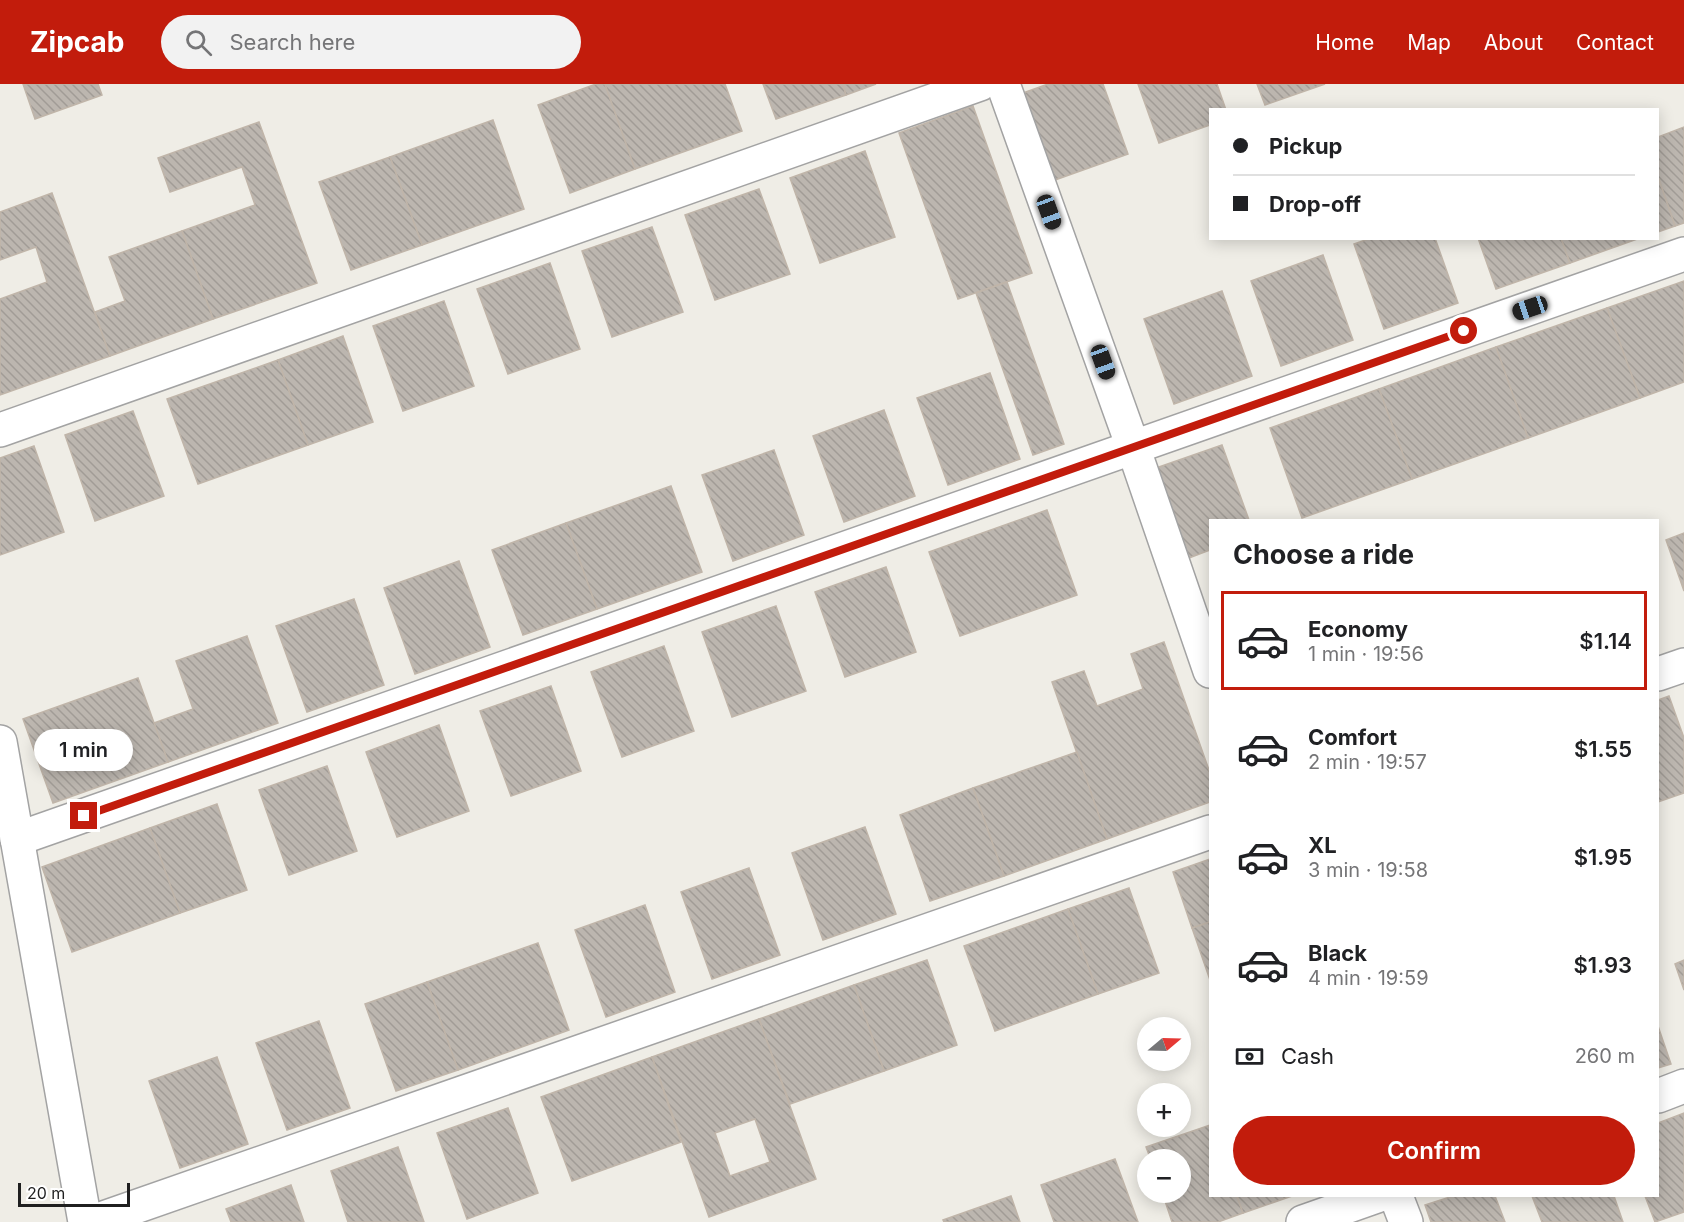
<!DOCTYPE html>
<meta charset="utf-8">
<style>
:root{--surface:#fff;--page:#f2f2f2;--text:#202124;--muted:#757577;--line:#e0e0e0;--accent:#c21c0c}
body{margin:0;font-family:Inter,sans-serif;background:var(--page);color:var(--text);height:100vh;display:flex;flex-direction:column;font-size:22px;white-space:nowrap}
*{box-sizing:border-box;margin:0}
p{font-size:20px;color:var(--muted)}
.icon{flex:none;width:33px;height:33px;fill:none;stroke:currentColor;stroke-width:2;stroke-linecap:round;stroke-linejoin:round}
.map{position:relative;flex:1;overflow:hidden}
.details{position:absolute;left:1209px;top:435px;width:450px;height:678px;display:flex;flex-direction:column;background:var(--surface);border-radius:0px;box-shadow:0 3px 15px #0003}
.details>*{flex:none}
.hud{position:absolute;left:1209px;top:24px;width:450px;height:132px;border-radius:0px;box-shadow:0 3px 15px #0003;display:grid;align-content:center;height:132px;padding:0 24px;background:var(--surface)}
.needle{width:39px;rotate:71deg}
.controls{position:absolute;left:1137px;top:933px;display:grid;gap:12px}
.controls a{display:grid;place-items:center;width:54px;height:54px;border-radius:50%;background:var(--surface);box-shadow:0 3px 15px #0003;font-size:30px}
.scale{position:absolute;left:18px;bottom:15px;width:112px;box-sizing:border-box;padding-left:6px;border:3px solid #1f1f1f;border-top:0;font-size:16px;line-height:21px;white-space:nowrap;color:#1f1f1f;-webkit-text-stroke:4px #fff;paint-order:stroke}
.end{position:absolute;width:27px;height:27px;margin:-14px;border:8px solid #c21c0c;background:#fff;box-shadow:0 0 0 3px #fff}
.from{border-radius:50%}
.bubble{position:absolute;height:42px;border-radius:21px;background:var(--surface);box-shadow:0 3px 15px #0003;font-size:20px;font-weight:600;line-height:42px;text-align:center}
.car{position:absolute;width:18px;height:36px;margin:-18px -9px;border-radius:8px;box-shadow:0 0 4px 2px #0007;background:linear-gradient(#222 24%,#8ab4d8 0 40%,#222 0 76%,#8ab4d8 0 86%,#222 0)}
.hud b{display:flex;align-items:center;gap:21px;height:57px;font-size:22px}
.hud b+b{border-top:2px solid var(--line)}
.hud i{width:15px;height:15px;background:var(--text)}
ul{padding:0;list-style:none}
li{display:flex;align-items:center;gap:18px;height:99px;margin:0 12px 9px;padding:0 12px;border:3px solid transparent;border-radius:0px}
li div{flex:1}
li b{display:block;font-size:22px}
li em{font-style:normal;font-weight:600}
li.current{border-color:var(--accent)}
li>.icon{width:54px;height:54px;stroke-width:1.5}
h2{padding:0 24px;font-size:27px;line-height:72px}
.pay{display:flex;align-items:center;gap:15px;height:66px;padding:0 24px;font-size:22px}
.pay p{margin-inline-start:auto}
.primary-button{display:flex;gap:12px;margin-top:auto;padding:12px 24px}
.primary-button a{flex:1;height:69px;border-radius:36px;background:var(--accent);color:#fff;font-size:24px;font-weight:600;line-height:69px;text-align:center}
header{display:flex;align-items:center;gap:36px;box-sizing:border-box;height:84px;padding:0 30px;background:var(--accent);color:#fff}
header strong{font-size:28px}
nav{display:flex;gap:33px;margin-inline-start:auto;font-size:21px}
.search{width:420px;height:54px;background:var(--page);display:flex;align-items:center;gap:15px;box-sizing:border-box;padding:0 21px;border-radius:33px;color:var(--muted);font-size:22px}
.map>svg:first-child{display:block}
.building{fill:url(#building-back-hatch);stroke:#c0b5a9;stroke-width:1.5;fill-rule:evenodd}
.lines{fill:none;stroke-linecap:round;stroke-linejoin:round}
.minor-casing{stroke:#a3a3a3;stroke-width:36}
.minor{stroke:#fff;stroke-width:33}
.route{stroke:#c21c0c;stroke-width:8}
</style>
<header>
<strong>Zipcab</strong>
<div class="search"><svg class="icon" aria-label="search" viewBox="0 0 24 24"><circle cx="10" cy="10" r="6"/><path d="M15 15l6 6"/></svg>Search here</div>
<nav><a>Home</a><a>Map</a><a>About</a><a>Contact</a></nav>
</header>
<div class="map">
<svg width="1684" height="1138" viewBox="0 0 1684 1138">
<defs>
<pattern id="building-back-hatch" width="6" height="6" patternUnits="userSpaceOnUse" patternTransform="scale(1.5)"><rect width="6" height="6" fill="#bcb6af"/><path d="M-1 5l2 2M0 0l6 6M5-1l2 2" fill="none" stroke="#a19c96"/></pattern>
</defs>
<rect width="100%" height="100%" fill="#efede6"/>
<!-- building -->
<g class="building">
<path d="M23,0h75l4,11 -67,24z"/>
<path d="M596,0h9l30,85 -65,24 -32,-88z"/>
<path d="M605,0h120l17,47 -107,38z"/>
<path d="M763,0h80l3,11 -70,24z"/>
<path d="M843,0h33l-30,11z"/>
<path d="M1048,0h55l25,70 -73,26 -32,-87z"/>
<path d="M1138,0h79l9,26h-16v15l-51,18z"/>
<path d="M1257,0h68l-60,21z"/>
<path d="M973,22l59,167 -74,26 -59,-166z"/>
<path d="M493,36l31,89 -102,36 -32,-88z"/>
<path d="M259,38l58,161 -104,36 -31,-88 73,-26 -13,-38 -72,25 -12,-34z"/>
<path d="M1684,43v96l-9,3 -17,-49v-40z"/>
<path d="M865,67l30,86 -75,26 -30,-85z"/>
<path d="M390,73l32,88 -71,25 -32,-88z"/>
<path d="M1658,93l17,49 -17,6z"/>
<path d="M759,105l31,85 -75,26 -30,-85z"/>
<path d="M52,109l58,163 -110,39v-96l47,-17 -11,-35 -36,13v-48z"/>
<path d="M652,143l31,85 -71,25 -30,-86z"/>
<path d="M182,147l31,88 -103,37 -15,-44 30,-11 -16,-44z"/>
<path d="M1371,154h64l23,65 -74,26 -30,-85z"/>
<path d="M1478,154h83l9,25 -74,26z"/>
<path d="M1561,154h79l-70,25z"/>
<path d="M1323,171l30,85 -72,26 -30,-85z"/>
<path d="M550,179l30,86 -72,25 -31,-85z"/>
<path d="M1684,197v101l-44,16 -33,-90z"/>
<path d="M1007,198l57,162 -31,11 -57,-162z"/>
<path d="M1222,207l30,85 -78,28 -30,-85z"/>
<path d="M444,217l30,85 -71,25 -30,-85z"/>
<path d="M1607,224l33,90 -112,40 -32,-91z"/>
<path d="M343,252l30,86 -65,23 -30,-85z"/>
<path d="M1496,263l32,91 -116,41 -33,-90z"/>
<path d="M278,276l30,85 -110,39 -31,-85z"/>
<path d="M990,289l30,86 -72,26 -31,-87z"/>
<path d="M1379,305l33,90 -110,39 -32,-90z"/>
<path d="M884,326l31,86 -71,26 -31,-86z"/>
<path d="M133,327l31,85 -69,25 -30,-86z"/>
<path d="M1222,361l27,75h-39v30l-21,8 -33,-90z"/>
<path d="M34,362l30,86 -64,23v-97z"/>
<path d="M774,366l30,85 -71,26 -31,-86z"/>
<path d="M671,402l31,86 -105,37 -31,-86z"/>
<path d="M1047,426l30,85 -117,41 -31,-84z"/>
<path d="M566,439l31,86 -74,26 -31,-85z"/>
<path d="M1684,449v58l-18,-51z"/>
<path d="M459,477l31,86 -75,27 -31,-86z"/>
<path d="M886,483l30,85 -71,25 -30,-85z"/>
<path d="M354,515l30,86 -77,27 -31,-86z"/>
<path d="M776,522l30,85 -74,26 -30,-85z"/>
<path d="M247,552l31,87 -110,39 -14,-39 39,-14 -17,-48z"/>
<path d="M1164,558l46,131v29l-103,37 -55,-157 32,-11 13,35 46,-17 -12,-35z"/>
<path d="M664,562l30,85 -72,26 -31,-85z"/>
<path d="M138,594l30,84 -115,41 -30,-84z"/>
<path d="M551,602l30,85 -70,25 -31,-85z"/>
<path d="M1669,612l15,42v55l-26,9v-102z"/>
<path d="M439,641l30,86 -72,26 -31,-85z"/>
<path d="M1077,668l30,87 -103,37 -31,-88z"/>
<path d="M327,682l30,85 -68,24 -30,-85z"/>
<path d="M973,704l31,88 -74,25 -30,-86z"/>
<path d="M217,720l30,86 -67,23 -30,-85z"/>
<path d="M865,743l31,87 -73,26 -31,-87z"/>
<path d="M150,744l30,85 -108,39 -30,-85z"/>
<path d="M1210,775v63l-18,6 -19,-56z"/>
<path d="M749,784l31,87 -68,24 -31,-87z"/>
<path d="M1129,804l30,85 -61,21 -30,-85z"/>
<path d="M645,821l30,87 -69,25 -31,-87z"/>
<path d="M1068,825l30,85 -103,37 -31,-85z"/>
<path d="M1210,838v58l-18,-52z"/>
<path d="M538,859l31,87 -111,40 -31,-88z"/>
<path d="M927,876l30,85 -73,26 -30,-86z"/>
<path d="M1684,876v30l-9,-26z"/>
<path d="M427,898l31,88 -62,21 -31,-87z"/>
<path d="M854,901l30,86 -94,33 -31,-85z"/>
<path d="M759,935l57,160 -107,38 -57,-160zM755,1035l15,43 -40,14 -15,-43z"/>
<path d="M319,937l31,87 -63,22 -31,-87z"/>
<path d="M1658,942l13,38 -13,4z"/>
<path d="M217,973l31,87 -68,24 -31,-87z"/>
<path d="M652,973l29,85 -109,39 -31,-84z"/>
<path d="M508,1024l30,85 -71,26 -30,-86z"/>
<path d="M1684,1029v99l-29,10 -10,-26h13v-73z"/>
<path d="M1210,1041v71h27l6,17 -25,9h-46l-10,-30h18v-32h-29l-5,-13z"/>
<path d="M398,1063l26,75h-76l-17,-51z"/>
<path d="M1115,1075l23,63h-84l-13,-37z"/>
<path d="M291,1101l13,37h-73l-5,-13z"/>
<path d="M1011,1112l9,26h-76l-1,-2z"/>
<path d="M1237,1112h55l-49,17z"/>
<path d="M1453,1112h42l10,26h-74l-6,-17z"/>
<path d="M1532,1112h82l9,26h-81z"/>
</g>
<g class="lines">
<!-- minor casing -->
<g class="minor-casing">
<g id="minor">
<path d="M1003,0l130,363 77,224"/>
<path d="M0,346l980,-346"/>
<path d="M1658,590l26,-9"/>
<path d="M0,658l85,480"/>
<path d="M17,755l1667,-585"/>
<path d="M1658,1012l26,-10"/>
<path d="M1396,1112l10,26"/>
<path d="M92,1138l1118,-390"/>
<path d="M1303,1138l74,-26"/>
</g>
</g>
<!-- minor -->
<use href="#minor" class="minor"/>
</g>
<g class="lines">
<!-- route -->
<path class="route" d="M84,732l1380,-485"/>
</g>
</svg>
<div class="controls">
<a><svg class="needle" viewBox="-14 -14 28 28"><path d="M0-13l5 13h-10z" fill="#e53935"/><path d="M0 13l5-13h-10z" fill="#757577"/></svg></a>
<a>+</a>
<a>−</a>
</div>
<div class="scale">20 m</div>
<i class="end from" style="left:1464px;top:247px"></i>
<i class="end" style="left:84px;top:732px"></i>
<div class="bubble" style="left:34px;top:645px;width:99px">1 min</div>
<i class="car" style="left:1049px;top:128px;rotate:160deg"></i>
<i class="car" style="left:1530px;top:224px;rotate:251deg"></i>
<i class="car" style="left:1103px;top:278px;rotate:160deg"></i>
<div class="hud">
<b><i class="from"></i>Pickup</b>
<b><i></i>Drop-off</b>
</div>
<section class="details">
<h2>Choose a ride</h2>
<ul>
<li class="current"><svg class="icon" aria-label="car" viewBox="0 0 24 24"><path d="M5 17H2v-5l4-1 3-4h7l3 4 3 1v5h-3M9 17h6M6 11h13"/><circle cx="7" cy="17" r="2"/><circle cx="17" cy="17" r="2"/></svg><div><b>Economy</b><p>1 min · 19:56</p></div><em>$1.14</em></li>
<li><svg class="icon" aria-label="car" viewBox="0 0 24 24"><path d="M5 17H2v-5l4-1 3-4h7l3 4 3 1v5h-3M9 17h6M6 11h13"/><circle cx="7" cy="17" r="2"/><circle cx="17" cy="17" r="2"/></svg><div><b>Comfort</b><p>2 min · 19:57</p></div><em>$1.55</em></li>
<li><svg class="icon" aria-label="car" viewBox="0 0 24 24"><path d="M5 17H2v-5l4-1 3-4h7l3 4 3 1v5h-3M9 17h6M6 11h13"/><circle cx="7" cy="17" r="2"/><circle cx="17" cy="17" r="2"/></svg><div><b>XL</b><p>3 min · 19:58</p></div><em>$1.95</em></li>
<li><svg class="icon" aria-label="car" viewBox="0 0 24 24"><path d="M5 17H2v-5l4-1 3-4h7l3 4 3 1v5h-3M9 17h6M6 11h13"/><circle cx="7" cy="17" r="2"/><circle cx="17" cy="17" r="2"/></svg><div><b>Black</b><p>4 min · 19:59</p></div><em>$1.93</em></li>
</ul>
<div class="pay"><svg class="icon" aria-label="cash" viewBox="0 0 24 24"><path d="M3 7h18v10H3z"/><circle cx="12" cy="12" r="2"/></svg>Cash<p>260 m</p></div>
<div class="primary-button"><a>Confirm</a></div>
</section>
</div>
